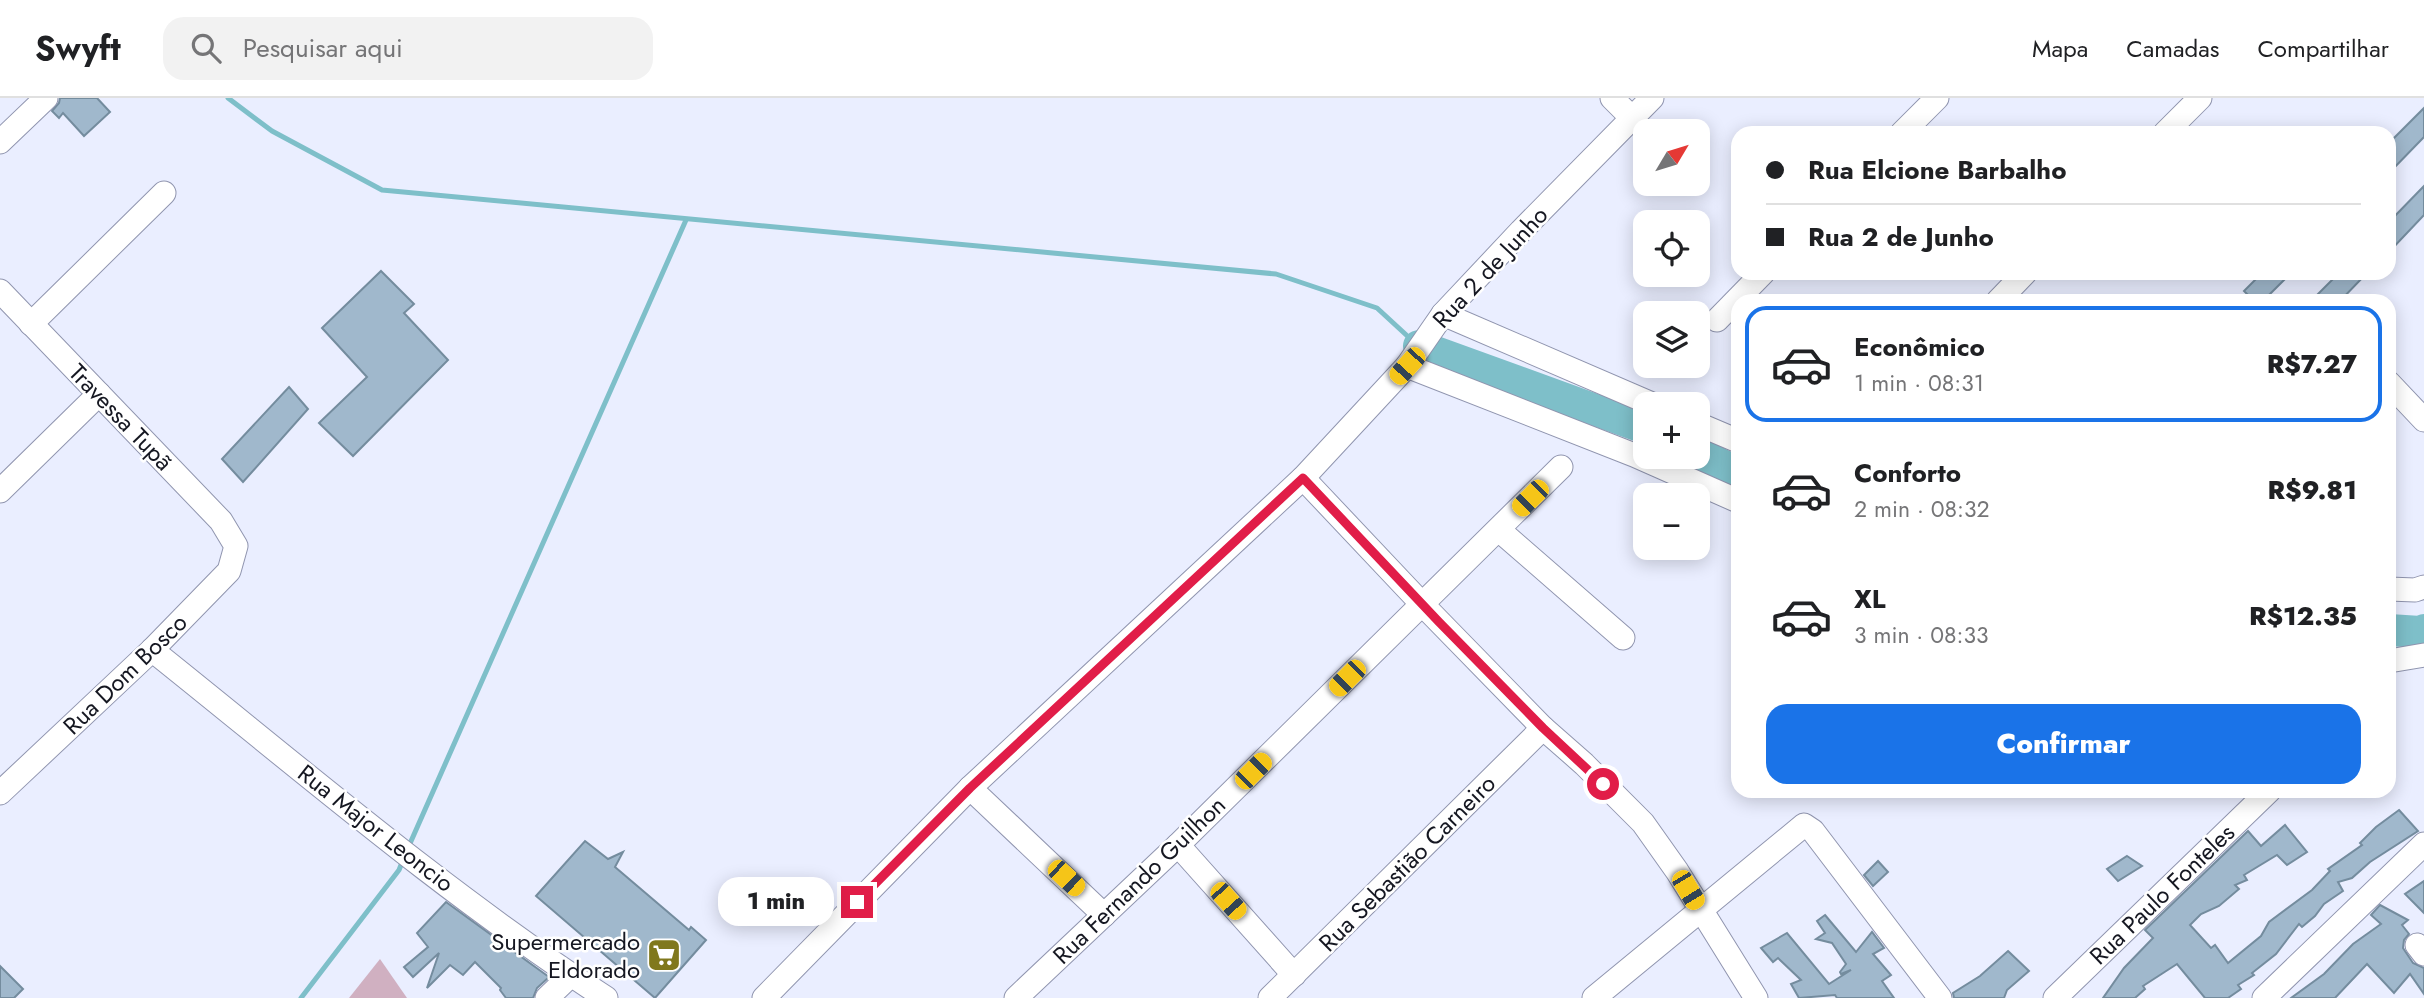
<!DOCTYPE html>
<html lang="pt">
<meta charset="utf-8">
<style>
:root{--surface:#fff;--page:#f2f2f2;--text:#202124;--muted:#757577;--line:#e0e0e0;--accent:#1a73e8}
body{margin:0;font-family:Jost,sans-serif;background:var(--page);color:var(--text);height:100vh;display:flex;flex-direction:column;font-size:26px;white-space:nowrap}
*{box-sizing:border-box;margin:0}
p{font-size:23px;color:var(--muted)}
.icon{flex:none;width:38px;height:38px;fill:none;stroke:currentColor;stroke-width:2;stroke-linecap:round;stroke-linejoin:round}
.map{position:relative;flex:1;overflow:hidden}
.details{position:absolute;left:1731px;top:196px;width:665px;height:504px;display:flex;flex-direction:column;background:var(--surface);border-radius:21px;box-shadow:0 4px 18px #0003}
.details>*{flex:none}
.top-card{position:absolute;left:1731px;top:28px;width:665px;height:154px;border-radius:21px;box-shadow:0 4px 18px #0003;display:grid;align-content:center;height:154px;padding:0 35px;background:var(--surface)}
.needle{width:46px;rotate:52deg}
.fabs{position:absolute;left:1633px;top:21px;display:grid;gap:14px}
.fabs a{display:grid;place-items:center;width:77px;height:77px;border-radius:14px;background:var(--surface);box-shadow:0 4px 18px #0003;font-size:35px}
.end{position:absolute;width:32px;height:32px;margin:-16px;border:9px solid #e11d48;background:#fff;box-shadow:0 0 0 4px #fff}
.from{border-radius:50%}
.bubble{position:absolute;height:49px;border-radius:21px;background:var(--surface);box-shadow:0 4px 18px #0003;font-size:23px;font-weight:800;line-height:49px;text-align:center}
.car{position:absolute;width:21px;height:42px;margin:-21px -10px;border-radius:9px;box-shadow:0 0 5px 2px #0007;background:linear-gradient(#f5c518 24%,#345 0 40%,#f5c518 0 76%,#345 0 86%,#f5c518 0)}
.top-card b{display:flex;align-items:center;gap:24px;height:66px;font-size:26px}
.top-card b+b{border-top:2px solid var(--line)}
.top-card i{width:18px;height:18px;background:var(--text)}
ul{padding:12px 0 0;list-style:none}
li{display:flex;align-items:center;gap:21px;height:116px;margin:0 14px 10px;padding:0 21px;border:4px solid transparent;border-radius:21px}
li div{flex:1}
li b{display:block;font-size:26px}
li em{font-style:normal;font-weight:800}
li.on{border-color:var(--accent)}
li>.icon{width:63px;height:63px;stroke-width:1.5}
.button{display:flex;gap:14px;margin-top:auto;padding:14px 35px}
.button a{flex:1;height:80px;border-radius:21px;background:var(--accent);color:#fff;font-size:28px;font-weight:800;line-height:80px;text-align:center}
header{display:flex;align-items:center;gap:42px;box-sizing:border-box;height:98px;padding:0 35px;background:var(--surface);border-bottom:2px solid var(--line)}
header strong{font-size:33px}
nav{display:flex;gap:38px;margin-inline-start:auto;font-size:24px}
.search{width:490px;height:63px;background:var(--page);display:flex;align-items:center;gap:18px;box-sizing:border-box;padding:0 24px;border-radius:21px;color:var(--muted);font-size:26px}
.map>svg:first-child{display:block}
.green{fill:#d0b0c1}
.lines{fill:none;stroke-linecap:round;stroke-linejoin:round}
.stream{stroke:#7ebfc9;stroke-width:5}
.river{stroke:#7ebfc9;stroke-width:32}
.building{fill:#a0b8cc;stroke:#748c9e;stroke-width:2}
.minor-casing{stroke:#9095af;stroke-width:25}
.minor{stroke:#fff;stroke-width:23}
.route{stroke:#e11d48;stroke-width:9}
.labels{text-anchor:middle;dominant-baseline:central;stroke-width:5;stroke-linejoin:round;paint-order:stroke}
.street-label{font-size:24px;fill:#151721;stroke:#fff}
.poi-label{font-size:24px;fill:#151721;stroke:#fff;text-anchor:end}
</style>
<header>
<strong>Swyft</strong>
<div class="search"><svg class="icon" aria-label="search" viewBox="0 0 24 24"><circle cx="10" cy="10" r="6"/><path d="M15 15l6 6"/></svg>Pesquisar aqui</div>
<nav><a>Mapa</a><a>Camadas</a><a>Compartilhar</a></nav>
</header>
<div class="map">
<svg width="2424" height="900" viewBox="0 0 2424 900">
<rect width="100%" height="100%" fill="#eaeeff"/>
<!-- green -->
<path class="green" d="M380,861l27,39h-58z"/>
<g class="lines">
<!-- stream -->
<g class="stream">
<path d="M228,0l44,33 110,59 894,84 101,34 38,35"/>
<path d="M408,750l278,-628"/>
<path d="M301,900l98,-128 4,-10"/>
</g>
<!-- river -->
<g class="river">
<path d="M1419,248l226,82"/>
<path d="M1698,355l40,20"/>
<path d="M2389,532l31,2 4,-2"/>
</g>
</g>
<!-- building -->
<g class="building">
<path d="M60,0h37l13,14 -26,24 -21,-23 -4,5 -7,-7 7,-8z"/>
<path d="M2424,10v29l-35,36v-30z"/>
<path d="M2424,88v29l-35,37v-30z"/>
<path d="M381,173l33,33 -10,9 44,47 -95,96 -34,-33 48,-46 -45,-49z"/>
<path d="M2262,175h29l-28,28h-9l-10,-10z"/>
<path d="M2339,175h28l-27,28h-29z"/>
<path d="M289,289l19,22 -65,73 -21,-23z"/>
<path d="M2399,712l19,21 -48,31 -18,16 -14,4 5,9 -19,13 -9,12 -13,11 -3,-3 -23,30 -24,19 2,2 -16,10 3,4 -13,9h-23l-28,-34 -34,22 2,3 -10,9h-32l21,-30 29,-30 -8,-8 103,-99 13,15 24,-21 22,27 -20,13 -10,-10 -33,20 3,5 -12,5 4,4 -20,17 -18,8 -11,11 21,23 4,-3 13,18 33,-27 8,-14 43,-32 18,-19 -2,-2 34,-24 -2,-2 16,-16z"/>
<path d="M585,743l23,18 15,-7 -8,15 74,63 2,-3 15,13 -51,58 -119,-102z"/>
<path d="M2127,758l15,10 -24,15 -11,-12z"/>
<path d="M1878,763l10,11 -15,14 -9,-11z"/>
<path d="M2424,783v32l-19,-19z"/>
<path d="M446,804l103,75 -12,11 -4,10h-27l-6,-8 1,-2 -26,-26 -12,13 -13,-10 -23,23 12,-35 -26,24 -9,-10 24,-20 -11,-14z"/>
<path d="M2380,807l28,15 -6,5 7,9 -5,6 -1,8 10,15 11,5v26l-14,-20 -16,19 -27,-29 -32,34h-44l33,-24 29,-30 28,-20 -10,-9z"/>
<path d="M1825,817l31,37 16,-20 12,16 -11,6 18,21 -9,6 12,17h-57l-2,-3 -36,3 -8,-14 10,-4 -23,-22 -5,4 -12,-14 26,-15 42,51 22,-14 -10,4 -1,-2 6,-8 -14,-21 -16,-4 9,-6 -8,-12z"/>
<path d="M2008,853l21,20 -22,19 -3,8h-50l-1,-5 27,-17z"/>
<path d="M0,868l23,23 -9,9h-14z"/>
</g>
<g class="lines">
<!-- minor casing -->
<g class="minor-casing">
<g id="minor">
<path d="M1612,0l20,20"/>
<path d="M1902,35l35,-35"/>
<path d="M2165,35l35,-35"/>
<path d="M0,44l46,-44"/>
<path d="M0,193l221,230 15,25 -7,25 -77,79 -152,143"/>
<path d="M1998,203l27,-28"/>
<path d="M1443,216l209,90"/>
<path d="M1717,222l46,-47"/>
<path d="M31,226l133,-131"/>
<path d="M1407,268l227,89 104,46"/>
<path d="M2389,285l35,37"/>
<path d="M1698,326l40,17"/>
<path d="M1303,380l119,126 121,124 41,36 59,59 34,48 79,127"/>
<path d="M0,393l99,-97"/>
<path d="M1499,432l124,108"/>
<path d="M2389,491l26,1 9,-3"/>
<path d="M152,552c149,119 294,244 454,348"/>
<path d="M2389,563l35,-6"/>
<path d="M970,690l134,127"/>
<path d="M1178,747l116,130"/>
<path d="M2417,847l7,9"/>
<path d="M547,900l24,-23"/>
<path d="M764,900l206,-210 333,-310 104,-112 36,-52 78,-83 131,-133"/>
<path d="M1016,900l162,-153 383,-378"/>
<path d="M1270,900l273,-270"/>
<path d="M1594,900l210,-173 9,6 127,167"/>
<path d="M2055,900l214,-207"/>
<path d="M2264,900l160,-154"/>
</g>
</g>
<!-- minor -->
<use href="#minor" class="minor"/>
</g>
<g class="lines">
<!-- route -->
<path class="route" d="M857,804l113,-114 333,-310 136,144 104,106 60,56"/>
</g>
<!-- icons -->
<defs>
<g id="supermarket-square" transform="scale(1.75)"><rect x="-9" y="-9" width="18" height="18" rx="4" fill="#80781d" stroke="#fff"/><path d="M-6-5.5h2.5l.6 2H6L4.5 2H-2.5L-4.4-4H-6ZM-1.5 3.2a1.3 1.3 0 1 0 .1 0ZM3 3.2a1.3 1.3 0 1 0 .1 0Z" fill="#fff"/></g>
</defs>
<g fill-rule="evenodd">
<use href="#supermarket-square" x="664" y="857"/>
</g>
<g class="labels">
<!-- street labels -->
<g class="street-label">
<text transform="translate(1490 169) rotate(-47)">Rua 2 de Junho</text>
<text transform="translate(121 319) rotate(46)">Travessa Tupã</text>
<text transform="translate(125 576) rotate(-44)">Rua Dom Bosco</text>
<text transform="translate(376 730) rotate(38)">Rua Major Leoncio</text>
<text transform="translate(1407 765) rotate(-45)">Rua Sebastião Carneiro</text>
<text transform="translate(1139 782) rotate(-44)">Rua Fernando Guilhon</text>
<text transform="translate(2162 796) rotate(-44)">Rua Paulo Fonteles</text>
</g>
<!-- poi labels -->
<g class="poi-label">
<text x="640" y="843">Supermercado<tspan x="640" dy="28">Eldorado</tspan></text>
</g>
</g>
</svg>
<div class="fabs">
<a><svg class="needle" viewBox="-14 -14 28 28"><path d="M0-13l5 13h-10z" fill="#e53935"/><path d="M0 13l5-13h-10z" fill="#757577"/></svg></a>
<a><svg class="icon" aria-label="locate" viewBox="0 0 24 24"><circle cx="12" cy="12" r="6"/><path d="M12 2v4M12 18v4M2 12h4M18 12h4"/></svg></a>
<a><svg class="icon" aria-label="layers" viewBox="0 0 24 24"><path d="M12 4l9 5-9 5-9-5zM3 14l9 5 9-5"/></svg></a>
<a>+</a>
<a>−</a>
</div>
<i class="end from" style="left:1603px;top:686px"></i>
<i class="end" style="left:857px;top:804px"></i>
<div class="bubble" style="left:718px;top:779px;width:116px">1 min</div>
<i class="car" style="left:1407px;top:268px;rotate:222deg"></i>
<i class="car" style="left:1530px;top:400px;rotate:225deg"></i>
<i class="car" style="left:1347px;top:580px;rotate:225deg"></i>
<i class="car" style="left:1253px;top:673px;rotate:45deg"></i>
<i class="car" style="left:1066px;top:780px;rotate:133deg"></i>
<i class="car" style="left:1688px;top:792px;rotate:149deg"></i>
<i class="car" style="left:1228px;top:803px;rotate:138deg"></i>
<div class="top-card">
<b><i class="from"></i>Rua Elcione Barbalho</b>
<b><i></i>Rua 2 de Junho</b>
</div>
<section class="details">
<ul>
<li class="on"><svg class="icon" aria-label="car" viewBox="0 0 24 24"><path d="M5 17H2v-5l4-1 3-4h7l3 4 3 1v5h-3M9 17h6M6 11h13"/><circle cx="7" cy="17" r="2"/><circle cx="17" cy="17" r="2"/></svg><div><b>Econômico</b><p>1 min · 08:31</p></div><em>R$7.27</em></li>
<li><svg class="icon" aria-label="car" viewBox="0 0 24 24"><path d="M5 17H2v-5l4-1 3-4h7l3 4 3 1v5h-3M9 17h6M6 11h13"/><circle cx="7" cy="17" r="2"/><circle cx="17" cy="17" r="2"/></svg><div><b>Conforto</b><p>2 min · 08:32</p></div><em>R$9.81</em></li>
<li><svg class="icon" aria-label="car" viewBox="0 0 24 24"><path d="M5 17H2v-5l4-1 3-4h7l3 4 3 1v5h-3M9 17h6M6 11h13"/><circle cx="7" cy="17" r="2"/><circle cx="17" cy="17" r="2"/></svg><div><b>XL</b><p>3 min · 08:33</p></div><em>R$12.35</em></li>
</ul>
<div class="button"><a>Confirmar</a></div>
</section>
</div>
